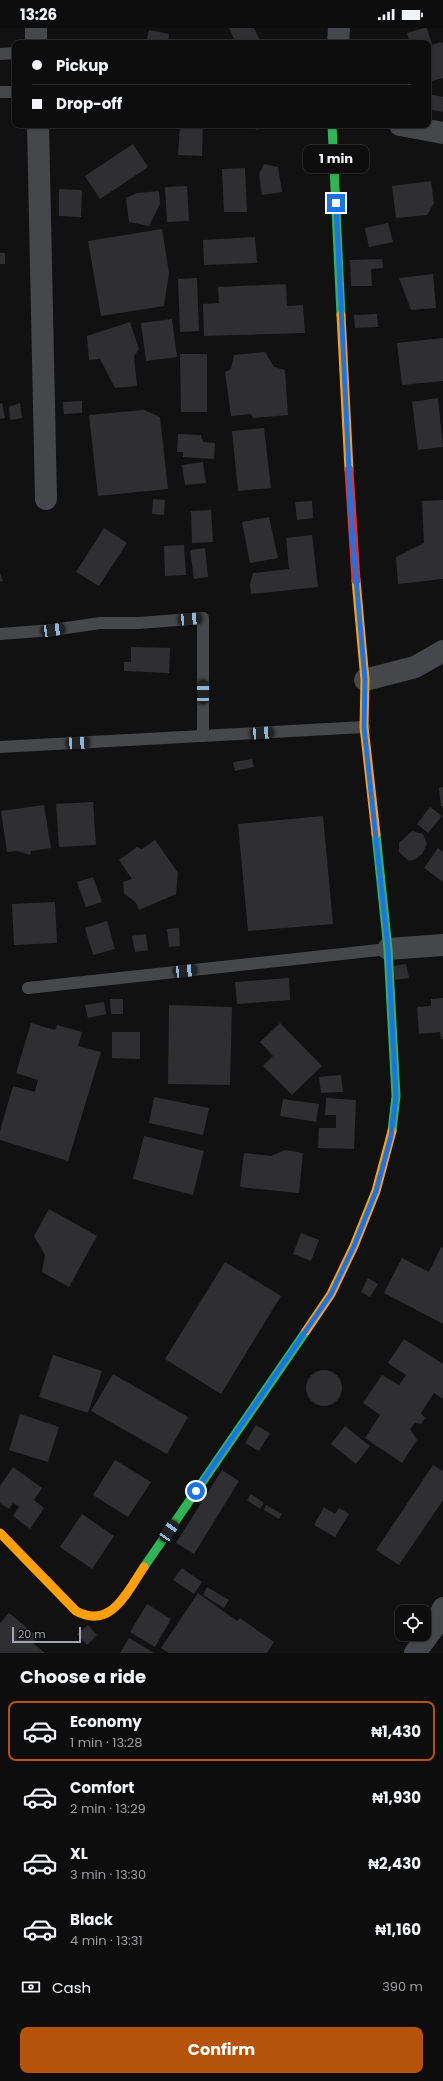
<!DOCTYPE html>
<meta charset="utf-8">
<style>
:root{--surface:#0d0d0e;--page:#161617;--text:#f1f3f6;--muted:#9a9c9e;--line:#2d2d2e;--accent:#b45309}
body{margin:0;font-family:Poppins,sans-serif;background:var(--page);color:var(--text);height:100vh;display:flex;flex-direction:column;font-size:15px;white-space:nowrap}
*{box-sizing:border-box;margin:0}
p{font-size:13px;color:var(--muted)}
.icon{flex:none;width:22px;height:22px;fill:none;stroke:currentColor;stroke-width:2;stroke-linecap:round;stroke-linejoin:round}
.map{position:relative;height:1625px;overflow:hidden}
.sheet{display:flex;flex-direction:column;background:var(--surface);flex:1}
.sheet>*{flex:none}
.banner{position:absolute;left:12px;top:12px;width:419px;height:88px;border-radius:8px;box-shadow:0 1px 3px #0004,0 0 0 1px var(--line);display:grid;align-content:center;height:88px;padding:0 20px;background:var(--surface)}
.buttons{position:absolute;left:395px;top:1577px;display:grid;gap:8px}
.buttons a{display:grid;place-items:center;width:36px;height:36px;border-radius:8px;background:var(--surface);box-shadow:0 1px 3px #0004,0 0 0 1px var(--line);font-size:20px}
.scale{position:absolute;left:12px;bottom:10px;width:69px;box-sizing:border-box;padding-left:4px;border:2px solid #a2a5b3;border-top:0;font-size:11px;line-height:14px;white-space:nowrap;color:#a2a5b3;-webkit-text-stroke:3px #0c0c0d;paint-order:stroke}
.end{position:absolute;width:18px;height:18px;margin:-9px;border:5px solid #1a73e8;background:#fff;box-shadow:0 0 0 2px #fff}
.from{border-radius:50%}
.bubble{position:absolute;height:28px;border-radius:8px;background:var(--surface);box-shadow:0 1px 3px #0004,0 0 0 1px var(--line);font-size:13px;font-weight:700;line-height:28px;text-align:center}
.car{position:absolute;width:12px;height:24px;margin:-12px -6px;border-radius:5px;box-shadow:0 0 3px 1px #0007;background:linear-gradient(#222 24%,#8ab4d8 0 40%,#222 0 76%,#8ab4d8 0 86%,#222 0)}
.banner b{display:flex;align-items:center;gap:14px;height:38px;font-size:15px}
.banner b+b{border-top:1px solid var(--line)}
.banner i{width:10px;height:10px;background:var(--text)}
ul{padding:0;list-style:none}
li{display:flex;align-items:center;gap:12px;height:60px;margin:0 8px 6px;padding:0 12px;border:2px solid transparent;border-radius:8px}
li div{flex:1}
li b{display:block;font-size:15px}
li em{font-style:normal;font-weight:700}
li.selected{border-color:var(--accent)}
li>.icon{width:36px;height:36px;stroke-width:1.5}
h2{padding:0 20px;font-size:18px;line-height:48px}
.pay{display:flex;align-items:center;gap:10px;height:44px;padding:0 20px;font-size:15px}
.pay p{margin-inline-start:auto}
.primary-button{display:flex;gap:8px;margin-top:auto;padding:8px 20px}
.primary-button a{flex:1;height:46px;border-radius:8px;background:var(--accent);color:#fff;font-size:16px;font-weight:700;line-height:46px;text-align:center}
.status{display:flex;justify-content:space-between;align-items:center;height:28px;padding:0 20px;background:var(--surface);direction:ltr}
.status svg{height:11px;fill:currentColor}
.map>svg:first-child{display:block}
.building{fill:#2f2f31}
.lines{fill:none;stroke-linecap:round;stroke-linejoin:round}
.lane{stroke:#46474a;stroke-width:12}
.street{stroke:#46474a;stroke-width:22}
.fast{stroke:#30b455;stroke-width:9}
.slow{stroke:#ff9f0a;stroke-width:9}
.jam{stroke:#e5322d;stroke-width:9}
.route{stroke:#1a73e8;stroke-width:5}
</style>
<div class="status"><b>13:26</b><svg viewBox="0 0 49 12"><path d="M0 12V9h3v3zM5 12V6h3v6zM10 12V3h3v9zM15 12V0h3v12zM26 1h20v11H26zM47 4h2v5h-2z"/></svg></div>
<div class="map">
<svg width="443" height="1625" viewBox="0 0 443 1625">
<rect width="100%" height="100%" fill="#111112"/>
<!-- building -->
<g class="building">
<path d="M229,0h25l7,15h-25z"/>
<path d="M424,0h3l5,17 9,-3 2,2v34l-15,4v-39h-18l-3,-10z"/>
<path d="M149,2l20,4 -1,9h-22z"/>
<path d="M428,66l15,3v15l-15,-3z"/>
<path d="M180,97h23l-1,31 -24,-1z"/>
<path d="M247,97h12l-1,5 -11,-3z"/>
<path d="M133,116l15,23 -48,32 -15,-23z"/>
<path d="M264,136l14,3 4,25 -20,3 -3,-21z"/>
<path d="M245,140l2,44h-23l-2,-43z"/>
<path d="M431,153l3,22 -7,12 -31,3 -4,-32z"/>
<path d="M187,158l2,35 -22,1 -2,-35z"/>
<path d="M59,161l23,1 -1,27 -22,-1z"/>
<path d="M159,163l1,13 -11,22 -20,-4 -3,-24 11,-5z"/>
<path d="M388,195l5,19 -24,5 -4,-19z"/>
<path d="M162,201l7,44 -5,33 -63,10 -13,-75z"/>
<path d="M255,209l2,26 -53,2 -1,-25z"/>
<rect x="0" y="225" width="5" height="11"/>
<path d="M382,231l1,9 -12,1 1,17h-21l-1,-26z"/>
<path d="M433,246l3,34 -25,2 -12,-32z"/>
<path d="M197,250l2,53 -19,1 -2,-53z"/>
<path d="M286,256l1,22 16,-1 2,28 -101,3 -1,-32 16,-1 -1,-16z"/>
<path d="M377,286l1,13 -23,1 -1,-13z"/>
<path d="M172,291l5,38 -31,4 -5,-38z"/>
<path d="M130,294l9,27 -5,7 3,30 -22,2 -15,-29 -11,1 -2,-24z"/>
<path d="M443,310v43l-41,4 -5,-42z"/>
<path d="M265,324l9,15 11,3 3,45 -35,3 -2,-4 -20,2 -6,-44 6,-3 3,-14z"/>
<path d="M180,326h27v58h-26z"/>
<path d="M438,370l5,49 -25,3 -6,-48z"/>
<path d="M82,373v12l-18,1 -1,-12z"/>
<path d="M2,375l3,15 -5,1v-15z"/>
<path d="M20,375l2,15 -12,2 -1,-13z"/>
<path d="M144,382l16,7 8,72 -70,7 -9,-81z"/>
<path d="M264,400l7,60 -33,3 -6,-60z"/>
<path d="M178,406l23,1 2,7 12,1 -1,16 -31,-2v-5h-6z"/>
<path d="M203,434l3,21 -21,2 -3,-20z"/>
<path d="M153,471l12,1 -1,15 -12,-1z"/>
<path d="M443,472v79l-45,5 -2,-27 28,-14 -2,-42z"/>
<path d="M312,473l1,17 -16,2 -2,-18z"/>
<path d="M211,482l2,32 -21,1 -1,-32z"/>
<path d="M269,489l9,41 -28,5 -8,-41z"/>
<path d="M104,500l23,15 -28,43 -23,-14z"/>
<path d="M312,507l6,52 -67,7 -1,-10 3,-11 36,-4 -3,-31z"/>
<path d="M184,517l2,30 -21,1 -1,-30z"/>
<path d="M205,520l3,29 -14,2 -4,-29z"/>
<path d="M0,545l3,8 -3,1z"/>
<path d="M131,619l39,1 -1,25 -45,-2v-9h7z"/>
<path d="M252,731l2,8 -19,4 -2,-9z"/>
<path d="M443,759v19l-2,1 -2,-19z"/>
<path d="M93,774l3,43 -37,2 -3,-43z"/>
<path d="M44,777l7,43 -20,3 -1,4 -13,-4 -10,1 -6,-41z"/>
<path d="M430,779l12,9 -14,17 -11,-9z"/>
<path d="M323,788l10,108 -85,7 -10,-107z"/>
<path d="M412,803l11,3 4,10 -5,10 -6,5 -7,2 -10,-9v-9z"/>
<path d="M155,812l23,33 -2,21 -37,16 -3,-7 -12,-10 -1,-11 9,-3 -13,-19 18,-13 5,2z"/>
<path d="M438,820l5,4v30l-19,-14z"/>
<path d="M93,849l9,25 -16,5 -9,-25z"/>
<path d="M55,874l2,41 -43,2 -2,-41z"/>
<path d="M107,893l8,28 -22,6 -8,-27z"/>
<path d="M179,900l1,18 -11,1 -2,-18z"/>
<path d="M146,906l2,16 -13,2 -3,-16z"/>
<path d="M406,936l3,14 -14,2 -2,-14z"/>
<path d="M289,950l1,22 -53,4 -2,-22z"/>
<path d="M443,970v41h-2l-1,-7 -21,2 -2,-27 14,-1v-7z"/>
<path d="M110,971h13v15h-12z"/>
<path d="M104,974l2,12 -18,4 -3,-13z"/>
<path d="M169,977l63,2 -2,78 -62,-1z"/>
<path d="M31,995l24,7 2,-5 25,7 -4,14 23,6 -33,109 -68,-21v-9l13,-45 22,6 3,-12 -22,-7z"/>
<path d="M280,995l42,43 -30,29 -29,-29 10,-10 -13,-14z"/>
<path d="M112,1004h28v27l-28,-1z"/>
<path d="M341,1047l2,17 -22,1 -2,-16z"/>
<path d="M154,1069l55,11 -6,27 -54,-12z"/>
<path d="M326,1070l30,2 -2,49 -36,-1 1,-20h17v-13h-11z"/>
<path d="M283,1071l36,5 -3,18 -36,-6z"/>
<path d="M144,1108l60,15 -11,44 -60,-16z"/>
<path d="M285,1122l18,3 -4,40 -59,-6 4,-34 27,3z"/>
<path d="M49,1181l48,27 -28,51 -27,-15 3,-17 -11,-19z"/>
<path d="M301,1205l18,7 -8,21 -18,-7z"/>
<path d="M441,1219l2,1v76l-59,-31 18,-35 27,14z"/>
<path d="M225,1234l56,34 -60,98 -56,-35z"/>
<path d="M368,1250l10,6 -8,13 -9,-5z"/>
<path d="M404,1311l39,25v35l-9,-6 -13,20 4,5 -4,6 -6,-1 -5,6 7,11 -15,23 -37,-25 15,-23 -17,-12 19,-28 17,10 7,-10 -18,-12z"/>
<path d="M53,1327l49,16 -14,42 -49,-16z"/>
<circle cx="324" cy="1360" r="18"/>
<path d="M113,1346l75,43 -21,37 -76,-43z"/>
<path d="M20,1386l39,13 -11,35 -39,-12z"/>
<path d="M256,1397l14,8 -11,18 -14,-8z"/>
<path d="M345,1398l25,20 -14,18 -25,-20z"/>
<path d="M115,1432l36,22 -23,35 -35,-22z"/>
<path d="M433,1437l10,6v29l-44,65 -23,-15z"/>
<path d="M13,1439l29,21 -8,12 10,8 -14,21 -17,-13 6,-9 -6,-4 -4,6 -9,-6v-17z"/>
<path d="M222,1442l17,11 -45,73 -18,-11z"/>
<path d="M251,1466l13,9 -4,6 -13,-9z"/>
<path d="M266,1477l16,9 -3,5 -15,-9z"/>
<path d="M324,1479l11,7 4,-6 10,6 -14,23 -21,-12z"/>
<path d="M82,1486l32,22 -22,33 -32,-22z"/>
<path d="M182,1540l20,14 -8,12 -21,-14z"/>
<path d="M207,1559l22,13 -5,8 -21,-13z"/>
<path d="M198,1565l39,28 3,-3 34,24 -7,11h-98l-8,-5z"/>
<path d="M147,1576l24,15 -16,28 -25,-15z"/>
<path d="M9,1585l29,24 -5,6 12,10h-45v-30z"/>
<path d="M88,1597l9,10 -10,10 -10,-11z"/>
<path d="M129,1610l25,15h-34z"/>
</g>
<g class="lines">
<!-- lane -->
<g class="lane">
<path d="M0,26l15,-1"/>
<path d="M0,64h15"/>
<path d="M0,606l53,-4 47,-7h39l64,-5v118"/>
<path d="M0,719l364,-20"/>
<path d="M28,960l360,-39"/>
</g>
<!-- street -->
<g class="street">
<path d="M36,0v15"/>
<path d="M338,15l1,-15"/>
<path d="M38,97l8,374"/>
<path d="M400,97l43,8"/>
<path d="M365,652l50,-13 28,-16"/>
<path d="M388,921l55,-4"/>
<path d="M415,1625l22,-30 6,-15"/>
</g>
<!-- fast -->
<g class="fast">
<path d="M332,97l9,190"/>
<path d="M376,806l12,115 8,147 -4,35"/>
<path d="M144,1539l162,-236"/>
</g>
<!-- slow -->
<g class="slow">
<path d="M341,287l8,155"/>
<path d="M356,552l9,100 -1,47 12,107"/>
<path d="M306,1303l25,-37 23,-48 22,-55 16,-60"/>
<path d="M0,1505l76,78c35,19 51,-19 68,-44"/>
</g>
<!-- jam -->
<path class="jam" d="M349,442l7,110"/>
</g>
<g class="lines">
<!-- route -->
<path class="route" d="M196,1463l135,-197 23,-48 22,-55 15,-55 5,-40 -8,-147 -24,-222 1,-47 -13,-148 -16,-329"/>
</g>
</svg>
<div class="buttons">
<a><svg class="icon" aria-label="locate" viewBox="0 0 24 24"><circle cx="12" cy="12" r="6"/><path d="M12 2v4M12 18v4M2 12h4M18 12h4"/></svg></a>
</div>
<div class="scale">20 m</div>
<i class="end from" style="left:196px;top:1463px"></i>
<i class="end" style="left:336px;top:175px"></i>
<div class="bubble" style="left:303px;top:117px;width:66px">1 min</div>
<i class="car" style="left:190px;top:591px;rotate:85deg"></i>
<i class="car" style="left:53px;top:602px;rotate:82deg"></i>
<i class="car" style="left:203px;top:664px;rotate:0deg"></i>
<i class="car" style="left:262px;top:705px;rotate:86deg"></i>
<i class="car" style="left:78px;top:715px;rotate:87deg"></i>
<i class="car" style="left:185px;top:943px;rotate:84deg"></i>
<i class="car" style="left:169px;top:1503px;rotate:34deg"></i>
<div class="banner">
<b><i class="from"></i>Pickup</b>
<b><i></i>Drop-off</b>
</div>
</div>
<section class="sheet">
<h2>Choose a ride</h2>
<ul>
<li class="selected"><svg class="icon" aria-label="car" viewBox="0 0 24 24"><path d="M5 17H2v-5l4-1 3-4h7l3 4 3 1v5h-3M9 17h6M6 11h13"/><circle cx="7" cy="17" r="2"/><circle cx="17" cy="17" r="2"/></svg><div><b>Economy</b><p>1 min · 13:28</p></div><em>₦1,430</em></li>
<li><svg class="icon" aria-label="car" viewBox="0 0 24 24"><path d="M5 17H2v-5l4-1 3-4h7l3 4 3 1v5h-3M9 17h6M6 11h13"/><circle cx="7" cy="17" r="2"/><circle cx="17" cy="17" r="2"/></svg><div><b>Comfort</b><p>2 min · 13:29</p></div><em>₦1,930</em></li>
<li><svg class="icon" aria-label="car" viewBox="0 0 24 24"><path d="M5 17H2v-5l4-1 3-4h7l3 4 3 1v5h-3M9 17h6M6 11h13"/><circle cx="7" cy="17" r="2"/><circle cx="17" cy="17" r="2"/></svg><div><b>XL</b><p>3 min · 13:30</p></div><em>₦2,430</em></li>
<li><svg class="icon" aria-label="car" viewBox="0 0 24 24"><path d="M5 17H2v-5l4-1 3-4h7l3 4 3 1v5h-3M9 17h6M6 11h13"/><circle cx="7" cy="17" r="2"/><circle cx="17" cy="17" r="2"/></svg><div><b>Black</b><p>4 min · 13:31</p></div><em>₦1,160</em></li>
</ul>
<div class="pay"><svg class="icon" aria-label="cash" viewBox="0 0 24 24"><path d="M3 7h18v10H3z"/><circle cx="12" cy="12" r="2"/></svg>Cash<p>390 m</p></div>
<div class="primary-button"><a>Confirm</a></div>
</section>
